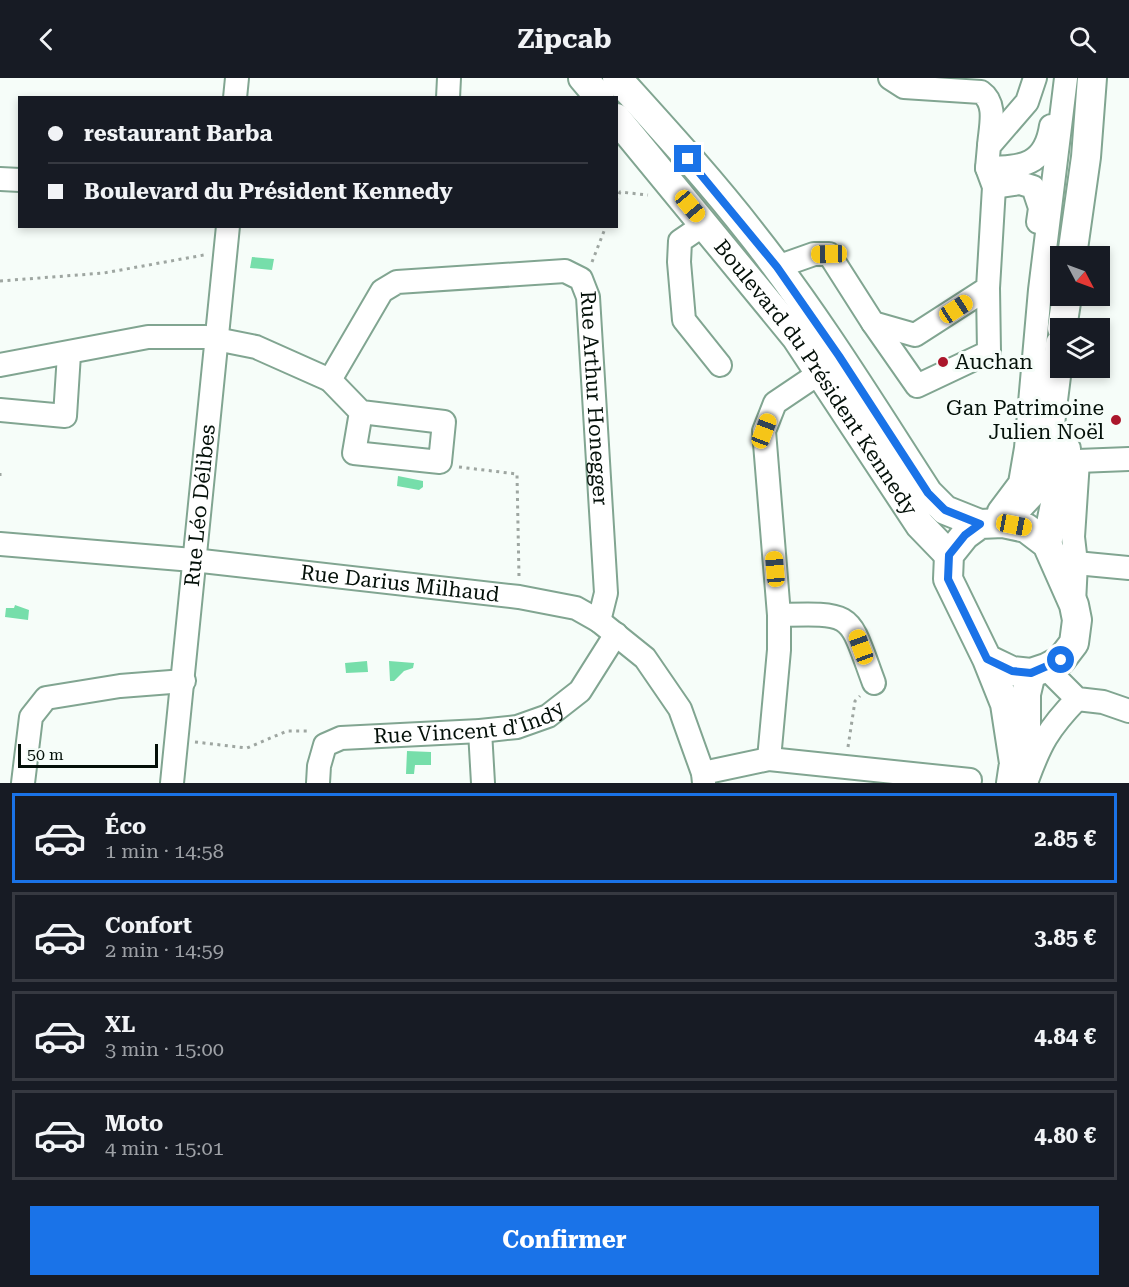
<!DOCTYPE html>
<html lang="fr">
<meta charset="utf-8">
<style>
:root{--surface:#171b24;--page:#20242c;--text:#f1f3f6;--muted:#9ea1a6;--line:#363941;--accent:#1a73e8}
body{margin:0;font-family:"Roboto Serif",serif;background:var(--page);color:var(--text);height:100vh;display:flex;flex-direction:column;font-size:22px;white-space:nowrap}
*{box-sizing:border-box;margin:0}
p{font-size:20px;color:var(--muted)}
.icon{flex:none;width:33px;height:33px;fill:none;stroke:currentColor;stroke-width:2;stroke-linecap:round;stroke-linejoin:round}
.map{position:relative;height:705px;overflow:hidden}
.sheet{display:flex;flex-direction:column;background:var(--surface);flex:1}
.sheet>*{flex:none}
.top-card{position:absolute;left:18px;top:18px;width:600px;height:132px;border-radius:0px;box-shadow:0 3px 9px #0003;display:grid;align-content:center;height:132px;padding:0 30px;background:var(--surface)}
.needle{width:39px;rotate:131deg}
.controls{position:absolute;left:1050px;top:168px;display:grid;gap:12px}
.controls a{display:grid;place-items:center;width:60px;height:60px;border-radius:0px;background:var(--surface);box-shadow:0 3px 9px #0003;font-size:30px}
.scale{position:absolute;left:18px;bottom:15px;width:140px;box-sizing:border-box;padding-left:6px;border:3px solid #041009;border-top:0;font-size:16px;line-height:21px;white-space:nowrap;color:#041009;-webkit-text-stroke:4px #f6fdf9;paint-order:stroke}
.end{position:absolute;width:27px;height:27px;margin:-14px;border:8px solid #1a73e8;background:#fff;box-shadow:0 0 0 3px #fff}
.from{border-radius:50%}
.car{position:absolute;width:18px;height:36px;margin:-18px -9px;border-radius:8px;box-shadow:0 0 4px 2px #0007;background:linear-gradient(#f5c518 24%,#345 0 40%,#f5c518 0 76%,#345 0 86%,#f5c518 0)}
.top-card b{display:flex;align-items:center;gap:21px;height:57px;font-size:22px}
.top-card b+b{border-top:2px solid var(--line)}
.top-card i{width:15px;height:15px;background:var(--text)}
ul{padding:10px 0 0;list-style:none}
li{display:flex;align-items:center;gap:18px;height:90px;margin:0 12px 9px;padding:0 18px;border:3px solid var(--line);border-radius:0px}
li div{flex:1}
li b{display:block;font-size:22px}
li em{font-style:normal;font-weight:700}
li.on{border-color:var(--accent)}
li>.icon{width:54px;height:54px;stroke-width:1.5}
.cta{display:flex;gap:12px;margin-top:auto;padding:12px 30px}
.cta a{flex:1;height:69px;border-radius:0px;background:var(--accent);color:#fff;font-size:24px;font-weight:700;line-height:69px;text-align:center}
header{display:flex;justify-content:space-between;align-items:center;height:78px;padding:0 30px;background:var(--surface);font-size:27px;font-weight:700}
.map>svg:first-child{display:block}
.water{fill:#76deaa}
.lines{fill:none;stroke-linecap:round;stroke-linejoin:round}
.minor-casing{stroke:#81a591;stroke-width:26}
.major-casing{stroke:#81a591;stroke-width:32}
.path{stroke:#9ea6a1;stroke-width:3;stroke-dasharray:3 4.5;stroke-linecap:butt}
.minor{stroke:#fff;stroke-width:22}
.major{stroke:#fff;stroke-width:28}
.route{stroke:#1a73e8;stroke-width:8}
.poi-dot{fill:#ab162b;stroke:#f6fdf9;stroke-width:2}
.labels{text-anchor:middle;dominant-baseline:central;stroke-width:6;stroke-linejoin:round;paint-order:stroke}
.poi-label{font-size:21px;fill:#041009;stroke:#f6fdf9;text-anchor:start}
.street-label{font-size:21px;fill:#041009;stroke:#f6fdf9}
</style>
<header><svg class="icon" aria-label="back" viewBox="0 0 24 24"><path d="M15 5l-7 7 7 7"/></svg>Zipcab<svg class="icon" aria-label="search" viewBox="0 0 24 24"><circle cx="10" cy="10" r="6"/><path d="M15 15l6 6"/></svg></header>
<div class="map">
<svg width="1129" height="705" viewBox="0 0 1129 705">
<rect width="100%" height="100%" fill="#f6fdf9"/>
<!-- water -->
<g class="water">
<path d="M252,179l22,2 -2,11 -22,-2z"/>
<path d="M398,398l25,5v6l-4,3 -22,-4z"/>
<path d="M15,527l14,5 -1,10 -23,-3 1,-9h8z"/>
<path d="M367,583l1,11 -22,1 -1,-10z"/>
<path d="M389,583l25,2 -1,5 -9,3 -10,10h-4z"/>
<path d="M407,673l24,1v13h-16l-1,9h-8z"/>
</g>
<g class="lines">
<!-- minor casing -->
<g class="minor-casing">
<g id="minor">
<path d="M890,0l14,9 77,5c17,12 9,36 8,54"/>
<path d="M235,20l2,-20"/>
<path d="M448,20l1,-20"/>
<path d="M987,90c35,-1 58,-2 64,-42"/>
<path d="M0,101l20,1"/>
<path d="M994,109l26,-4 13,4 7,21 -2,14"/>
<path d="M705,146l-25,17 -1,21 5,58 36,45"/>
<path d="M777,189l37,-13h15l44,69 42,12 73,-47 6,-101 -7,-19 2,-22 38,-44 8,-24"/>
<path d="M873,245l44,63 72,-34 -1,-64"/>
<path id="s1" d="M0,287l148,-28h58l50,10 74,33 52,-89 15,-9 168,-11 16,8 7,18 18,296 -7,28"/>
<path d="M330,302l31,32 -7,41 86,9 4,-40 -83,-10"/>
<path d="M0,332l65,6 4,-62"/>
<path d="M1064,382l14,1 -5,76 3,26 -2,40"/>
<path d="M1078,383l51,-2"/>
<path d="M999,433l21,-28 6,-35 14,-158 26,-212"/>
<path id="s2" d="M0,466l193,16 326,37 57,11 23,13 46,37 35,51 23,64 1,10"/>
<path d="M1076,485l53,5"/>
<path d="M779,537c77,-2 69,-2 95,68"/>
<path d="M1046,590l31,31 26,3 26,9"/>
<path d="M480,653l3,52"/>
<path d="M769,681l10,-109v-35l-15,-184 11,-28 46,-31"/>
<path d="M703,695l66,-14 201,21"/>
<path d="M23,705l8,-66 15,-19 74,-12 64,-5"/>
<path id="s3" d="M172,705l56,-557"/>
<path id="s4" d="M318,705l1,-17 6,-21 16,-7 139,-7 37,-4 31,-11 32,-25 36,-57"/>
<path d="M1026,705c14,-39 22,-54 51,-84"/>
</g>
</g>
<!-- major casing -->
<g class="major-casing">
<g id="major">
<path d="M583,0l17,20"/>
<path d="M617,0c46,51 92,101 134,155 65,82 120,172 177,260l17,17 35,14"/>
<path id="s5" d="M616,40l180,219 124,188 29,30"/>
<path d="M1072,178l14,-99 6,-79"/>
<path d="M1062,250l5,-32"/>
<path d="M1003,445l31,-33 10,-18 16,-128"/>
<path d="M1047,466l19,-95"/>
<path d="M987,581l25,12 19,2 15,-5 15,-8 13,-17 3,-23 -3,-15 -27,-61 -21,-16 -23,-5 -23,1 -15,11 -16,20 -1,24 39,80 18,45 9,59 -3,20"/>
<path d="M1026,670v-54l5,-21"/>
</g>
</g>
<!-- path -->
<g class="path">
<path d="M616,123l4,-9 28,3"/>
<path d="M592,184l14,-36"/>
<path d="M0,203l104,-8 100,-18"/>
<path d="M459,389l58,7 2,103"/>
<path d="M0,395v5"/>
<path d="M195,664l52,6 40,-17h24"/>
<path d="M848,669l7,-46 5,-5"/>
</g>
<!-- minor -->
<use href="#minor" class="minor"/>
<!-- major -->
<use href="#major" class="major"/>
</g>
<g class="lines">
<!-- route -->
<path class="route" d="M688,81l89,108 62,89 89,137 17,17 35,14 -15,11 -16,20 -1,24 39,80 25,12 19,2 30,-13"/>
</g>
<!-- markers -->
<g class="poi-dot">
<circle cx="943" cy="284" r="6"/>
<circle cx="1116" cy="342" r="6"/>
</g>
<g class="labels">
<!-- poi labels -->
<g class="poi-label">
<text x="955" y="284">Auchan</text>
<text x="1104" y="330" text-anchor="end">Gan Patrimoine<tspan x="1104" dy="24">Julien Noël</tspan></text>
</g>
<!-- street labels -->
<g class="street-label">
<text stroke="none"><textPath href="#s5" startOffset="328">Boulevard du Président Kennedy</textPath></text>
<text stroke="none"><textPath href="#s1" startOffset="768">Rue Arthur Honegger</textPath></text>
<text stroke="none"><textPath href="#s3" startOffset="279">Rue Léo Délibes</textPath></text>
<text stroke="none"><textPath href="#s2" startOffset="402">Rue Darius Milhaud</textPath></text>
<text stroke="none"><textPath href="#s4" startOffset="186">Rue Vincent d'Indy</textPath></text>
</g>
</g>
</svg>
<div class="controls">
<a><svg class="needle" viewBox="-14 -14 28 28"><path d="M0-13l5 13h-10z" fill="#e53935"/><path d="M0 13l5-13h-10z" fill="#9ea1a6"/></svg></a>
<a><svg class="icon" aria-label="layers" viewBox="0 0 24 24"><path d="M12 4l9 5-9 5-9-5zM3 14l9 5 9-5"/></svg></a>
</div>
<div class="scale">50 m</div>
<i class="end from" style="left:1061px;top:582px"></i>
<i class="end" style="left:688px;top:81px"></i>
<i class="car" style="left:690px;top:128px;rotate:140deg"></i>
<i class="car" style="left:829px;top:176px;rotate:269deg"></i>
<i class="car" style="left:956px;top:231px;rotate:57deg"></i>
<i class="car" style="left:764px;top:353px;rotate:21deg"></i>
<i class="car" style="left:1014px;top:447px;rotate:101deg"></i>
<i class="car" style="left:775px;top:491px;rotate:355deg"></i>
<i class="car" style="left:861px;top:569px;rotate:340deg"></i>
<div class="top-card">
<b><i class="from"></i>restaurant Barba</b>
<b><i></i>Boulevard du Président Kennedy</b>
</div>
</div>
<section class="sheet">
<ul>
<li class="on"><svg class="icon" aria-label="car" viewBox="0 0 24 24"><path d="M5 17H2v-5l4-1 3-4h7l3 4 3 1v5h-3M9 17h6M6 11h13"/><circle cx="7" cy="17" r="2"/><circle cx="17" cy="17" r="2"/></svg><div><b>Éco</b><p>1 min · 14:58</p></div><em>2.85 €</em></li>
<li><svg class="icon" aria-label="car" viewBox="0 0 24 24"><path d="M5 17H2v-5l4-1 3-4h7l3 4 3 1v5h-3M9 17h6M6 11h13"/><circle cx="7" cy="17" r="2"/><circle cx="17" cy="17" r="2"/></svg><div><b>Confort</b><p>2 min · 14:59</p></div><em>3.85 €</em></li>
<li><svg class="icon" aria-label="car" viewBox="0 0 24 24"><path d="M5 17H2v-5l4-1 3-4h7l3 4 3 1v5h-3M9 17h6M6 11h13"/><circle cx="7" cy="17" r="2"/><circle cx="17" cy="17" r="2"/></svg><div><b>XL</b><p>3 min · 15:00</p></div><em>4.84 €</em></li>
<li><svg class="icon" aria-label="car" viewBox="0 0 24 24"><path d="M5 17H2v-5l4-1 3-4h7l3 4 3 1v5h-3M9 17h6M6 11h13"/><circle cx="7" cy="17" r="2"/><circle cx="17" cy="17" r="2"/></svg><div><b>Moto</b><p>4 min · 15:01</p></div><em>4.80 €</em></li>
</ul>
<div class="cta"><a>Confirmer</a></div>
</section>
